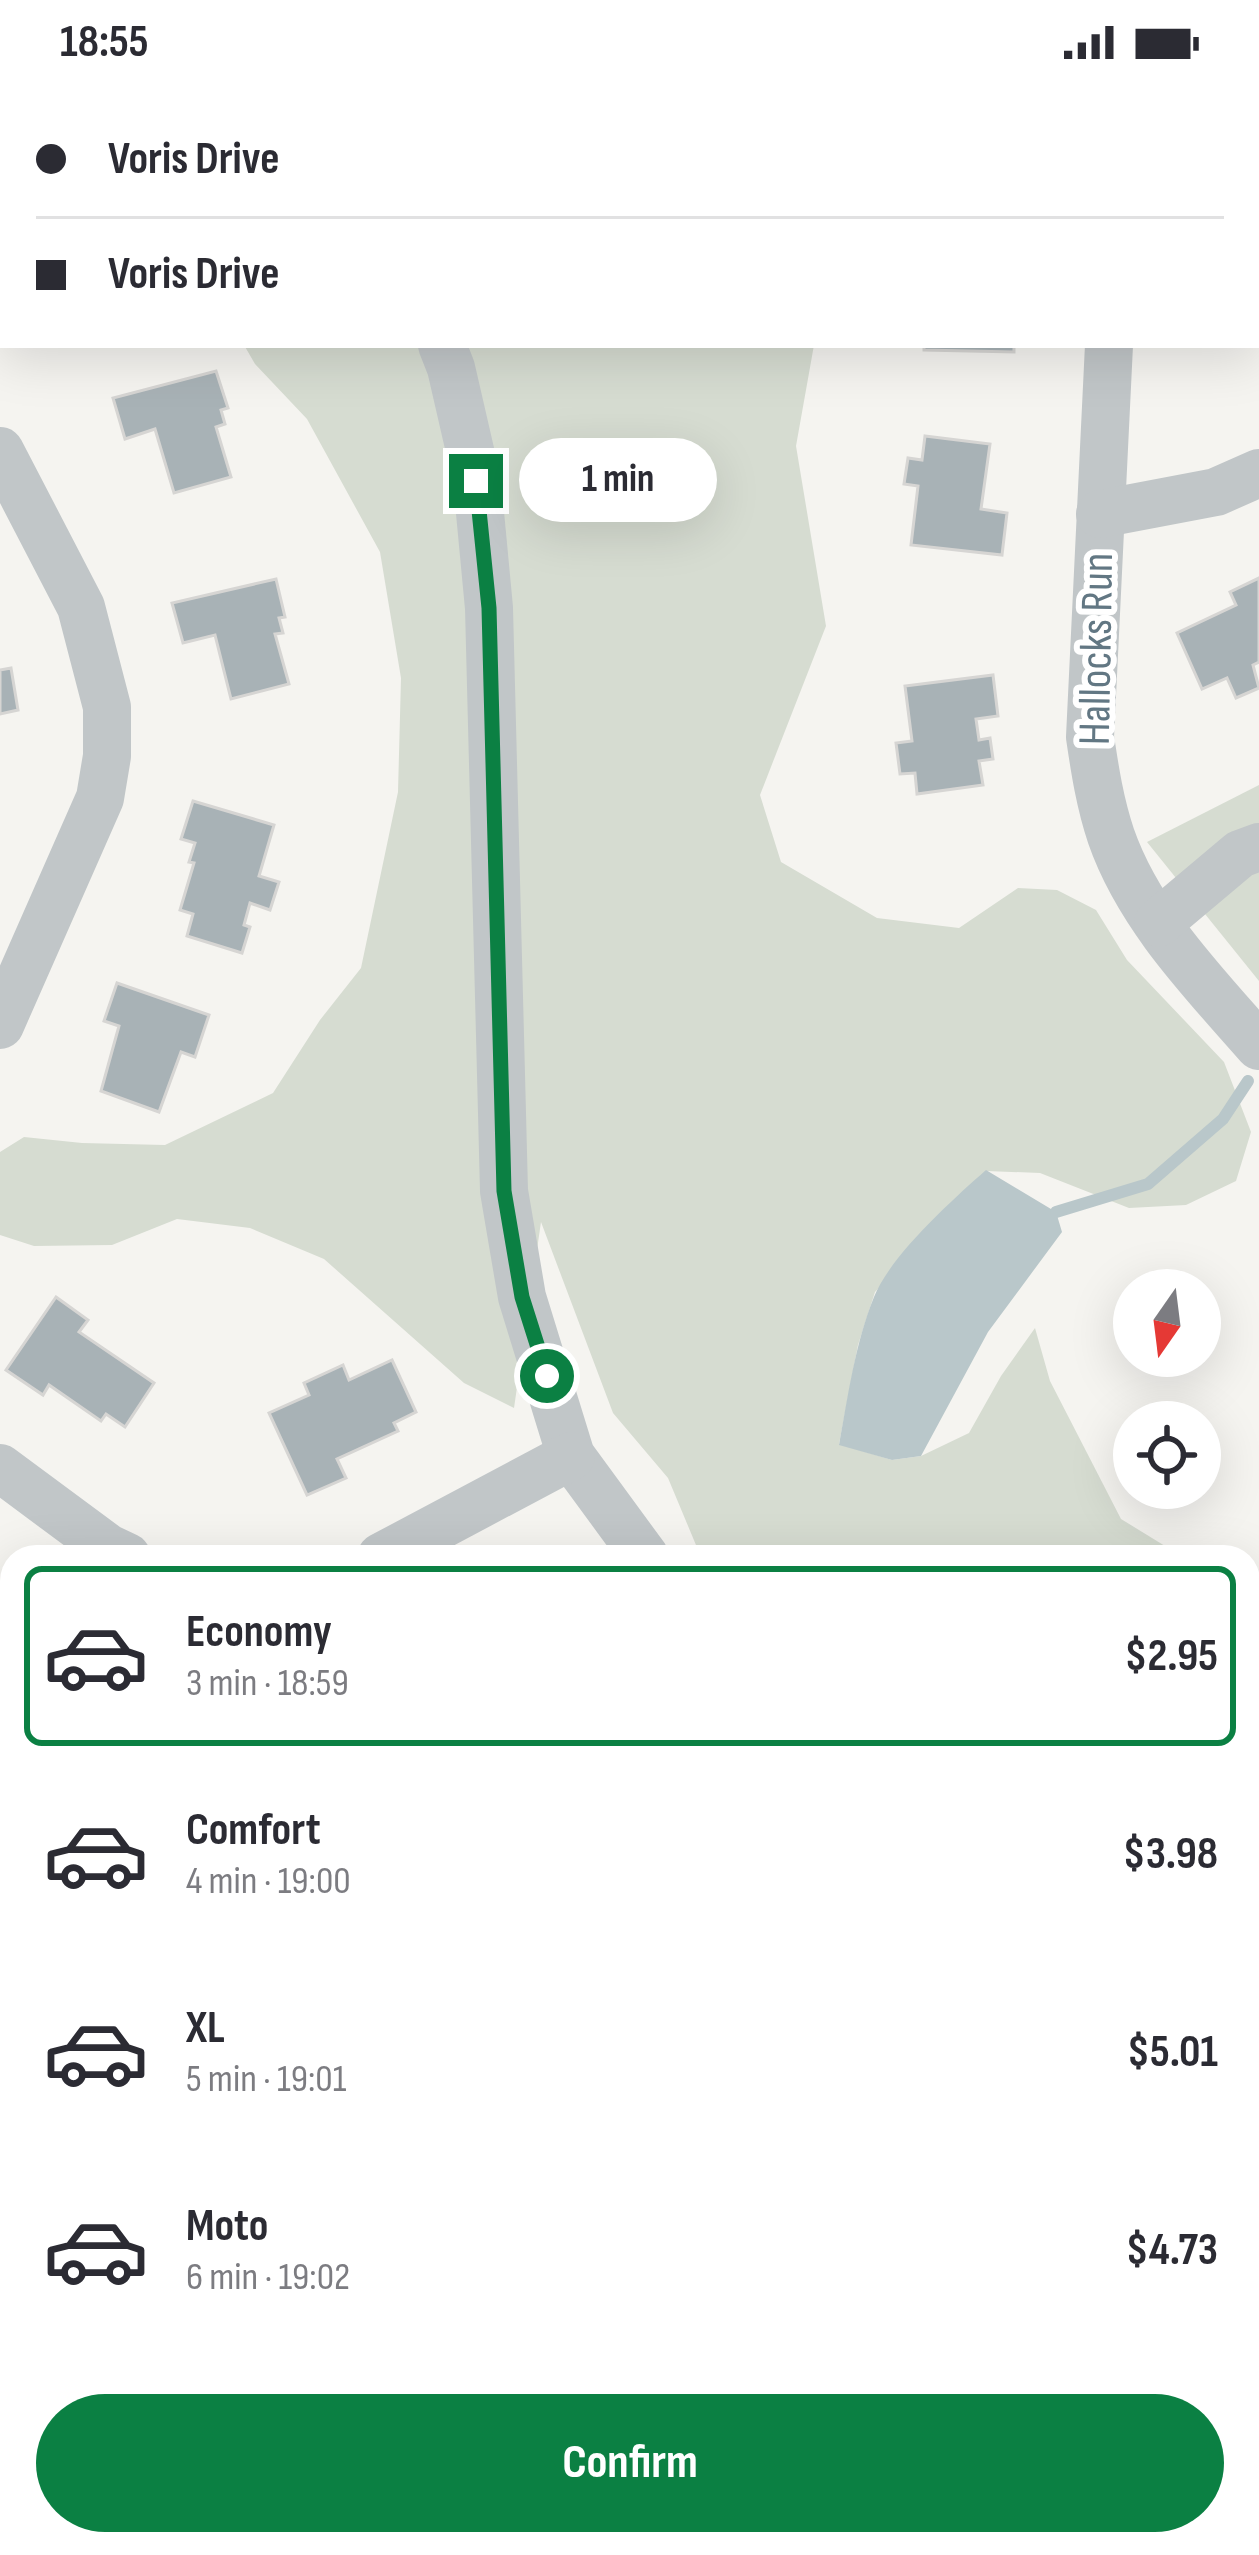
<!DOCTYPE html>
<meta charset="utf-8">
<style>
:root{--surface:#fff;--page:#f2f2f3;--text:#2b2b33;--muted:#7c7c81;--line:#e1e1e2;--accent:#0b8043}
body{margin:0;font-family:"Sofia Sans Condensed",sans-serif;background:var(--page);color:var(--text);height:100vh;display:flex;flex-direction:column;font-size:45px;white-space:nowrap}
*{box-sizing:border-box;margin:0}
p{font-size:39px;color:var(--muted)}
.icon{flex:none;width:66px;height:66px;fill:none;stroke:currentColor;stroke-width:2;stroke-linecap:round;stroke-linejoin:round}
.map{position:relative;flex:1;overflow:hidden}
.side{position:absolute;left:0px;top:1461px;width:1260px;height:1011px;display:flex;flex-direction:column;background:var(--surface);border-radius:36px 36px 0 0;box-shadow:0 12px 48px #0002}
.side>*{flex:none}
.guide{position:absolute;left:0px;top:0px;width:1260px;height:264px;box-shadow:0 12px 48px #0002;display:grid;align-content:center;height:264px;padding:0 36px;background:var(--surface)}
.needle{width:78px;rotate:194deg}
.fabs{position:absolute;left:1113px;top:1185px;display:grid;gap:24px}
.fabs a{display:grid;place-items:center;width:108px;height:108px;border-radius:50%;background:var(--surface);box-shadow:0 12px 48px #0002;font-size:60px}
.end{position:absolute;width:54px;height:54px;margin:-27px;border:15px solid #0b8043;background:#fff;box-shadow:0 0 0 6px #fff}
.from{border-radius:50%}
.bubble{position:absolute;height:84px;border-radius:42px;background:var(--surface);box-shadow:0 12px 48px #0002;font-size:39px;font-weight:700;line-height:84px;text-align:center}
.guide b{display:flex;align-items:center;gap:42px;height:114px;font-size:45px}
.guide b+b{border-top:3px solid var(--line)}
.guide i{width:30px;height:30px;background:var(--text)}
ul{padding:21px 0 0;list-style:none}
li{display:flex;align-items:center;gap:36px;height:180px;margin:0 24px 18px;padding:0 12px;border:6px solid transparent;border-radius:18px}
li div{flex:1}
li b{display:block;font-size:45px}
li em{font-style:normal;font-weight:700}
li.active{border-color:var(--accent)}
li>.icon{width:108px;height:108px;stroke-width:1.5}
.action{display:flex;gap:24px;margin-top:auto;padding:24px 36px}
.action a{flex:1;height:138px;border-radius:72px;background:var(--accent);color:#fff;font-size:48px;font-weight:700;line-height:138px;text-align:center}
.status{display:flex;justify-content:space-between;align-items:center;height:84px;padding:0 60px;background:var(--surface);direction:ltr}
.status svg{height:33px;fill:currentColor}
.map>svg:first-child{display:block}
.green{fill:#d6dcd1}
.water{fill:#b9c7ca}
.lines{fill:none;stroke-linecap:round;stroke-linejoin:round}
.stream{stroke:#b9c7ca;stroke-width:12}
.building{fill:#a8b2b6;stroke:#d6d5d3;stroke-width:3}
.minor{stroke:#c1c6c8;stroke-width:48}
.route{stroke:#0b8043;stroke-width:15}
.labels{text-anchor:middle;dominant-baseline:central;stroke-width:12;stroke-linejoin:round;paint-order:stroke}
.street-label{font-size:45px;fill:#627783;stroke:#fff}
</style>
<div class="status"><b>18:55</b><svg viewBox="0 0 49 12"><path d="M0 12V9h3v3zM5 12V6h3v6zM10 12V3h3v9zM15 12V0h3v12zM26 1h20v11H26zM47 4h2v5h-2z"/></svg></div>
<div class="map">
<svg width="1259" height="2471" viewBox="0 0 1259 2471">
<rect width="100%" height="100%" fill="#f5f4f0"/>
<!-- green -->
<g class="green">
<path d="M244,261h570l-18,101 30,180 -66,169 21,67 96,56 82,10 59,-40 39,2 39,20 31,50 97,102 27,70 -15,49 -50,24 -57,3 -89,-35 -54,-2 -111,121 -17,53 -19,99 53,16 29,-4 48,-23 32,-57 34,-48 15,53 71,138 62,38h-482l-33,-79 -55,-65 -72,-191 -27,186 -50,-25 -140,-124 -74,-31 -73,-9 -65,26 -78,1 -34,-11v-83l24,-15 58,6 83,2 108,-52 47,-73 41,-52 37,-176 3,-114 -21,-126 -73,-133 -52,-55z"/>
<path d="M1259,701v196l-112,-139z"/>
<path d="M1248,1531l11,10v357l-11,-4z"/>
<path d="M0,1854l12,2v604h1236v-401l11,8v404h-1259z"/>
</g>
<!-- water -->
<path class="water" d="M986,1086l70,42 6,20 -74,100 -67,124 -29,4 -53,-15c9,-49 16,-101 35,-148 17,-42 77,-96 112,-127z"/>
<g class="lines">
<!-- stream -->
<path class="stream" d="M1056,1128l92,-28 75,-65 25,-38"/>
</g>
<!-- building -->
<g class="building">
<path d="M924,261h90v7l-90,-2z"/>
<path d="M216,287l12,37 -7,2 4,14 -9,3 15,50 -57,16 -19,-64 -30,10 -12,-41z"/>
<path d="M925,352l65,8 -9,65 26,4 -5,42 -91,-10 7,-59 -14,-2 4,-26 14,2z"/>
<path d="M1259,494v84l-6,3 6,23 -23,10 -9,-20 -25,11 -25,-56 59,-28 -6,-13z"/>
<path d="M276,495l9,38 -6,1 4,15 -8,1 14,50 -58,15 -16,-64 -32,8 -11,-40z"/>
<path d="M11,584l7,42 -18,4v-44z"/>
<path d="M993,591l5,41 -22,3 3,21 11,-2 3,21 -14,2 4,24 -66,9 -2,-21 -15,1 -4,-31 16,-2 -7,-55z"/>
<path d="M193,717l81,24 -15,51 20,6 -9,28 -20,-7 -6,22 6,2 -8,26 -55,-17 6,-22 -13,-4 14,-47 -5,-1 6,-19 -14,-4z"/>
<path d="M117,899l92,32 -14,42 -14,-5 -22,60 -58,-21 18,-65 -15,-5z"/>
<path d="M56,1213l32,23 -9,12 75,51 -29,44 -19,-13 -5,7 -52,-36 -6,10 -37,-25z"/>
<path d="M392,1276l24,52 -22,11 4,8 -61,28 9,19 -39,17 -38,-82 40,-18 -5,-12 39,-18 6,15z"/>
<path d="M0,1510l12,8v102l-12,-8z"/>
</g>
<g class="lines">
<!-- minor -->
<g class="minor">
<path d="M314,0l2,3"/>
<path d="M1113,3v-3"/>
<path d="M1257,113l2,2"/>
<path d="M442,261l9,23 26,113 12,127 15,583 18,106 49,159 74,101"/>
<path d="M1109,261l-19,392c5,34 10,66 21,99 28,81 93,147 148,210"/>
<path d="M0,367l81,156 26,100v49l-7,42 -100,227"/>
<path d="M1100,430l116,-22 43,-19"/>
<path d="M1158,839l82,-69 19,-7"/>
<path d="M0,1384l108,80 19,9"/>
<path d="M381,1473l190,-101"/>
<path d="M1248,1923l11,4"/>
</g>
</g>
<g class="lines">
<!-- route -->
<path class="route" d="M476,397l13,127 15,583 18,106 25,79"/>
</g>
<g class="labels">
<!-- street labels -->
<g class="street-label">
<text transform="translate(1097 565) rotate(-89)">Hallocks Run</text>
</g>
</g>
</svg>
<div class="fabs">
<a><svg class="needle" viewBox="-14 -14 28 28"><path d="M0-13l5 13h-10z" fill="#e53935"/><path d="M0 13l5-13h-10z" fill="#7c7c81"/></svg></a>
<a><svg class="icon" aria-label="locate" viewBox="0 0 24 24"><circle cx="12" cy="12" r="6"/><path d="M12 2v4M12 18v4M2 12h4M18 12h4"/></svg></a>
</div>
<i class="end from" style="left:547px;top:1292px"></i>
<i class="end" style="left:476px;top:397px"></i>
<div class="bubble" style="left:519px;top:354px;width:198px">1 min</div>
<div class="guide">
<b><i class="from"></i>Voris Drive</b>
<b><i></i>Voris Drive</b>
</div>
<section class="side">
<ul>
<li class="active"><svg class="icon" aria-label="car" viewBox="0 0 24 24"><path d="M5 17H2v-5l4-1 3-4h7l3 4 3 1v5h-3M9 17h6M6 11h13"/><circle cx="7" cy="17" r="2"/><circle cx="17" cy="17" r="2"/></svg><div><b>Economy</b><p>3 min · 18:59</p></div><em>$2.95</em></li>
<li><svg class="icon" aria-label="car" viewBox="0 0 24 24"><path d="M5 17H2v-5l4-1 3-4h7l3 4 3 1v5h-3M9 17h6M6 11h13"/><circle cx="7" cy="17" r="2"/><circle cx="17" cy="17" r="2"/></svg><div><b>Comfort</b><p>4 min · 19:00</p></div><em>$3.98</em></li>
<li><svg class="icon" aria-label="car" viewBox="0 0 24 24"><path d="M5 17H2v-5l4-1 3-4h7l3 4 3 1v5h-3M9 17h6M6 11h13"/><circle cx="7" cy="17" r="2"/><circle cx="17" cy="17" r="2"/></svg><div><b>XL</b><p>5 min · 19:01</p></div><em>$5.01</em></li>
<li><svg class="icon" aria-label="car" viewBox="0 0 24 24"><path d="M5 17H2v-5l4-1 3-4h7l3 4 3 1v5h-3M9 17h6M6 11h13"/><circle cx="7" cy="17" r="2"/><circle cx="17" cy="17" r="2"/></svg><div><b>Moto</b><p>6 min · 19:02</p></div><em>$4.73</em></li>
</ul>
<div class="action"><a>Confirm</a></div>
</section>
</div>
